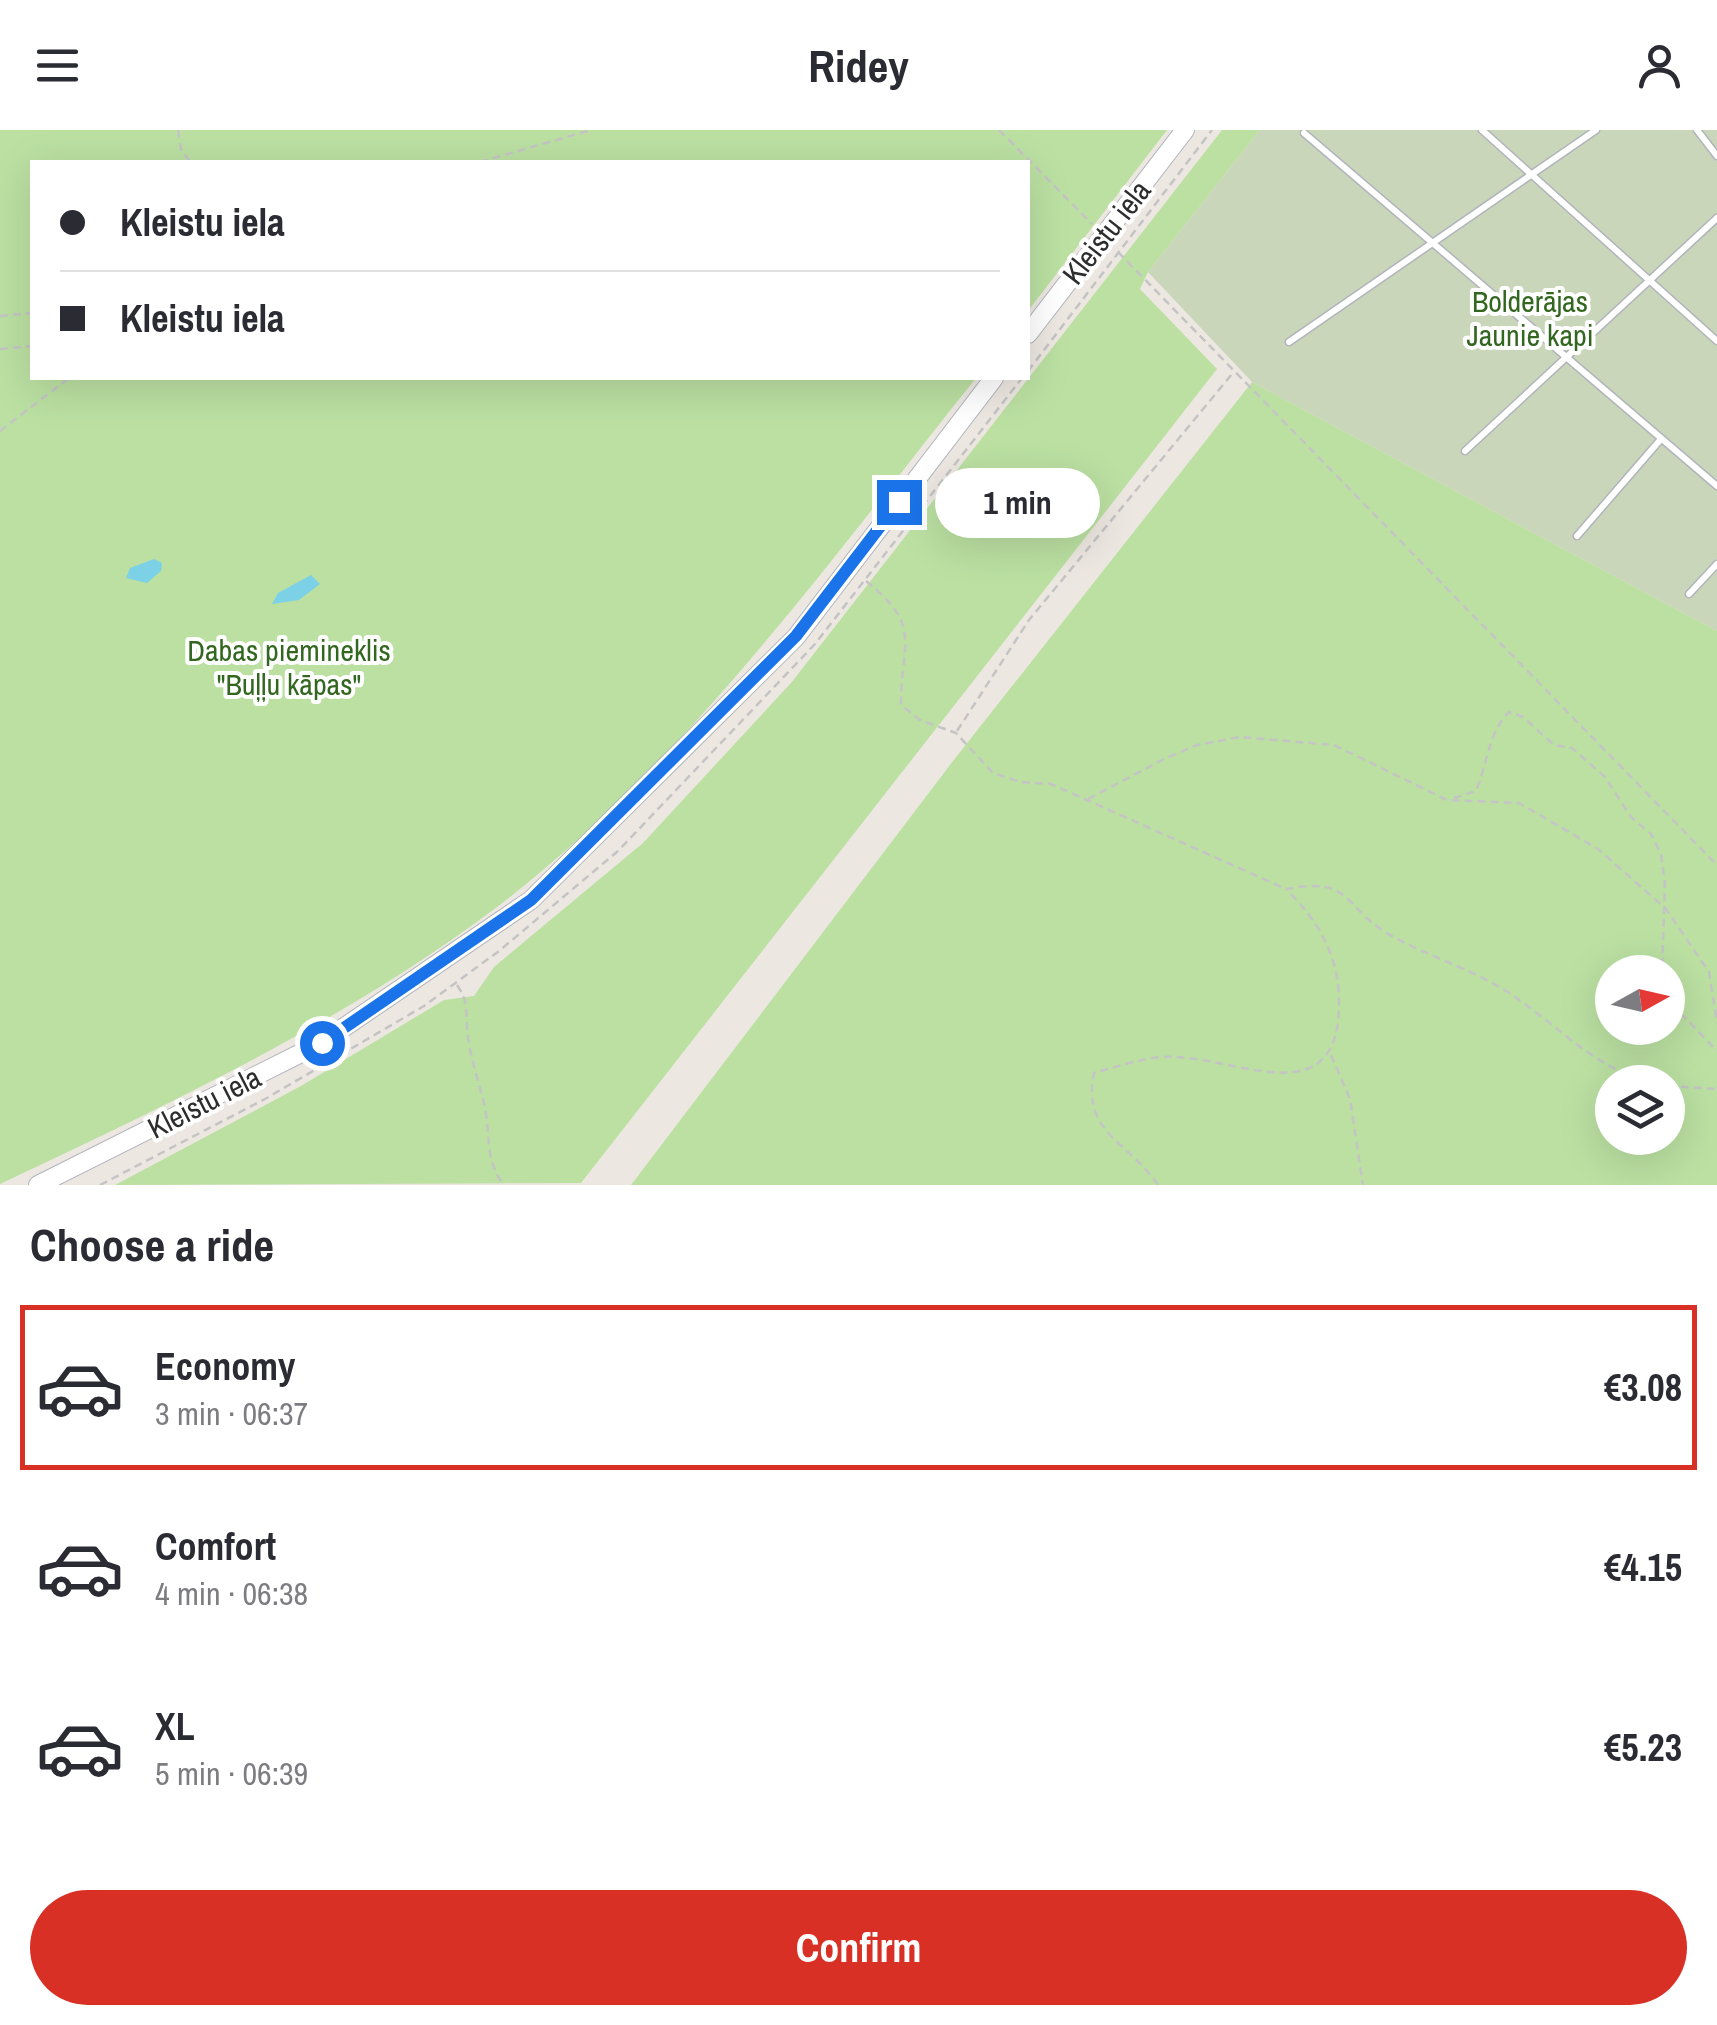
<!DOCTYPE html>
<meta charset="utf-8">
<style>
:root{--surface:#fff;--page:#f2f2f3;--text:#2b2b33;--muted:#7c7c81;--line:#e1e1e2;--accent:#d93025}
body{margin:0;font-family:"Archivo Narrow",sans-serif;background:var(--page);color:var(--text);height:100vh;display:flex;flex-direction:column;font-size:38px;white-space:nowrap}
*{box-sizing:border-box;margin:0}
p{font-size:32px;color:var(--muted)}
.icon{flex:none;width:55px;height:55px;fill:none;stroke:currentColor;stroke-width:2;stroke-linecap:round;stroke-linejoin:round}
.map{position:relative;height:1055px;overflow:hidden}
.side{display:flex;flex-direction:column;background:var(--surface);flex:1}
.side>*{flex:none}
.hud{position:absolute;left:30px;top:30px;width:1000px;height:220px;border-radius:0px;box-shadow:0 10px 40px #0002;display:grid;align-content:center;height:220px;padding:0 30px;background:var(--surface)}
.needle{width:65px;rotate:82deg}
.buttons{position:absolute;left:1595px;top:825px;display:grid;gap:20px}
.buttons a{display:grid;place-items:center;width:90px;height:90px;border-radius:50%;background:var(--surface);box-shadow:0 10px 40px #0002;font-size:50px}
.end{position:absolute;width:45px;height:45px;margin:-22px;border:12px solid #1a73e8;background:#fff;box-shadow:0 0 0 5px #fff}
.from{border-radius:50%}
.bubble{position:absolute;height:70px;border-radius:35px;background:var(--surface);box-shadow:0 10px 40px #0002;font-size:32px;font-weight:800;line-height:70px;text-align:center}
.hud b{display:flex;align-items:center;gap:35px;height:95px;font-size:38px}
.hud b+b{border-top:2px solid var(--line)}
.hud i{width:25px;height:25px;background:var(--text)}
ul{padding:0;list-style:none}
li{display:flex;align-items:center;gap:30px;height:165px;margin:0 20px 15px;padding:0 10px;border:5px solid transparent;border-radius:0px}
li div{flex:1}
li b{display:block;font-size:38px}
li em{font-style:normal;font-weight:800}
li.current{border-color:var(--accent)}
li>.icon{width:90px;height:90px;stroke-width:1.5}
h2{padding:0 30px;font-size:45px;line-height:120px}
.action{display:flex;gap:20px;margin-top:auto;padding:20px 30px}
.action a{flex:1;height:115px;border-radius:60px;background:var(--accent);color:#fff;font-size:40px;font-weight:800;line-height:115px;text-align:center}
header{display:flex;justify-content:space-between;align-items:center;height:130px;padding:0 30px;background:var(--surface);font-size:45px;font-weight:800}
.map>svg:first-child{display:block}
.green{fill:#bbe0a2;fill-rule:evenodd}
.cemetery{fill:#c9d6b9}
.water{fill:#7cd1e7}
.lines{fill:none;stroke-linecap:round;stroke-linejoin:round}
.lane-casing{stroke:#b1b4bc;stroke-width:9}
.secondary-casing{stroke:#b1b4bc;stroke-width:20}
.path{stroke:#c4c4c4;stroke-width:2.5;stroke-dasharray:8 5;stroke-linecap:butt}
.lane{stroke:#fff;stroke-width:6}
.secondary{stroke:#fff;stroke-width:18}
.route{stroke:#1a73e8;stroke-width:12}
.labels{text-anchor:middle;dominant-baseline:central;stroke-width:8;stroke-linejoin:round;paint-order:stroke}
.street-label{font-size:30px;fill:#2d2d2d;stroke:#fff}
.park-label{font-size:30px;fill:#336720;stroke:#fff}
</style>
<header><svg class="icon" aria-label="menu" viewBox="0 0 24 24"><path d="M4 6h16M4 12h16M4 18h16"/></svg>Ridey<svg class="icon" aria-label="person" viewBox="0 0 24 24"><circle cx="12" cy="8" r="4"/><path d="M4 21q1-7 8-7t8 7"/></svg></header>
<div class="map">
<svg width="1717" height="1055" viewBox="0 0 1717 1055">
<rect width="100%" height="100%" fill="#ede7e1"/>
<!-- green -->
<g class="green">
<path d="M0,0h1167l-139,181v-149h-996v216h944c-154,192 -308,410 -512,553 -145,103 -304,177 -464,253z"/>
<path d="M1222,0h38l-112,142 -8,17 77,80 -636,814 -466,2 186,-99 143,-86 30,-4 20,-29 149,-124 148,-160z"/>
<path d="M1252,252l465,249v554h-1086l322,-424zM1612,842h56v56h-56zM1612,952h56v56h-56z"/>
</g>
<!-- cemetery -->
<path class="cemetery" d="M1260,0h457v501l-465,-249 -104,-110z"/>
<!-- water -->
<g class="water">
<path d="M154,429l8,4 -1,8 -14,12 -21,-5 4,-10z"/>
<path d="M311,445l9,9 -21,16 -27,4 6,-11z"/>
</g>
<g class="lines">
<!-- lane casing -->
<g class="lane-casing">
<g id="lane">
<path d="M1482,0l235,211"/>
<path d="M1697,0l20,26"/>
<path d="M1304,3l413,353"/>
<path d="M1289,212l307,-212"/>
<path d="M1465,321l252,-233"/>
<path d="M1577,406l84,-97"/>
<path d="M1689,464l28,-30"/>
</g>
</g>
<!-- secondary casing -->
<g class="secondary-casing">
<g id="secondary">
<path d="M1028,204l157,-204"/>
<path d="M38,1055l283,-142 210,-143 265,-263 198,-259"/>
</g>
</g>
<!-- path -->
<g class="path">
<path d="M178,0l3,19 9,13"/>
<path d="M999,0l93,94"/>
<path d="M480,32l111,-32"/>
<path d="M1118,122l599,613"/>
<path d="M0,186l32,-3"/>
<path d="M0,219l32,-3"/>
<path d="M1028,241l184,-241"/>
<path d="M0,301l69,-53"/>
<path d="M866,451c57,46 35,59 35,124l19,15 36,13 37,40 27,9 31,2 235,105c68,-13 55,18 104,46 35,20 76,32 111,53 50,30 89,78 147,94"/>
<path d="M957,601l72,-111 203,-246"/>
<path d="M1454,668l22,-7c11,-26 13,-60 33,-79l14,5 31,28 18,3 33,29 26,40 20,17 10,20 4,30 -3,88"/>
<path d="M1088,669l78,-41 31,-13 43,-8 94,8 113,55 72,3 79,46 68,60 43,63 8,51"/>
<path d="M457,855c11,16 9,24 10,43 2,26 11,51 17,76 7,28 0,57 20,81"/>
<path d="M1668,861l5,14 44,46"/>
<path d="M1331,925l19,44 13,86"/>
<path d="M1668,956l49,3"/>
<path d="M100,1055l165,-86 159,-93 75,-55 119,-100 197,-207 207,-266"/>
<path d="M1158,1055c-32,-46 -76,-52 -64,-112 26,-7 55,-18 82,-16 67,3 164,57 163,-55 0,-47 -21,-81 -53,-113"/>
</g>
<!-- lane -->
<use href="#lane" class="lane"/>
<!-- secondary -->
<use href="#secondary" class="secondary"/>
</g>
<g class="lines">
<!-- route -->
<path class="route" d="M322,913l209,-143 265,-264 103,-134"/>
</g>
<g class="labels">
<!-- street labels -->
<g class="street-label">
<text transform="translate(1106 102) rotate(-52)">Kleistu iela</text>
<text transform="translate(204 972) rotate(-27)">Kleistu iela</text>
</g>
<!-- park labels -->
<g class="park-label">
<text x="1530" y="171">Bolderājas<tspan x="1530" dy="34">Jaunie kapi</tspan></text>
<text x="289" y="520">Dabas piemineklis<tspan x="289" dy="34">"Buļļu kāpas"</tspan></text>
</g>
</g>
</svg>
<div class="buttons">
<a><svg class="needle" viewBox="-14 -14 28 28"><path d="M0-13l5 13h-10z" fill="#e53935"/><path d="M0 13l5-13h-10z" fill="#7c7c81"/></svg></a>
<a><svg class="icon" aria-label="layers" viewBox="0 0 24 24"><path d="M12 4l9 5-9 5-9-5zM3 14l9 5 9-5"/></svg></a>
</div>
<i class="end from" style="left:322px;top:913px"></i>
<i class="end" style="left:899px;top:372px"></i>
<div class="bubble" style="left:935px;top:338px;width:165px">1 min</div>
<div class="hud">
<b><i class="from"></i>Kleistu iela</b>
<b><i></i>Kleistu iela</b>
</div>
</div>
<section class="side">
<h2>Choose a ride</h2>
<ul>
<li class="current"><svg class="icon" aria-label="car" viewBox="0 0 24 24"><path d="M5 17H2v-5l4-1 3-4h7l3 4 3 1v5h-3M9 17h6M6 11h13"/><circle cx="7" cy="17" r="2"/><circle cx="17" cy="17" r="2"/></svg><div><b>Economy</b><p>3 min · 06:37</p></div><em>€3.08</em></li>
<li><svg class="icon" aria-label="car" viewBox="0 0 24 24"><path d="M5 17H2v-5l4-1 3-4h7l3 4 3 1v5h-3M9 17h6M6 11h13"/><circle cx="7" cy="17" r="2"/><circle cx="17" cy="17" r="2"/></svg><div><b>Comfort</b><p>4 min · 06:38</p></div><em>€4.15</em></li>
<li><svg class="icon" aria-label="car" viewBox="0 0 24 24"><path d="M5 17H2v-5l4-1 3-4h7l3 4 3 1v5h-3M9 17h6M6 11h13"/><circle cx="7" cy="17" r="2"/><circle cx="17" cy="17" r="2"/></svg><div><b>XL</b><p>5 min · 06:39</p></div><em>€5.23</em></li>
</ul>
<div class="action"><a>Confirm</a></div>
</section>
